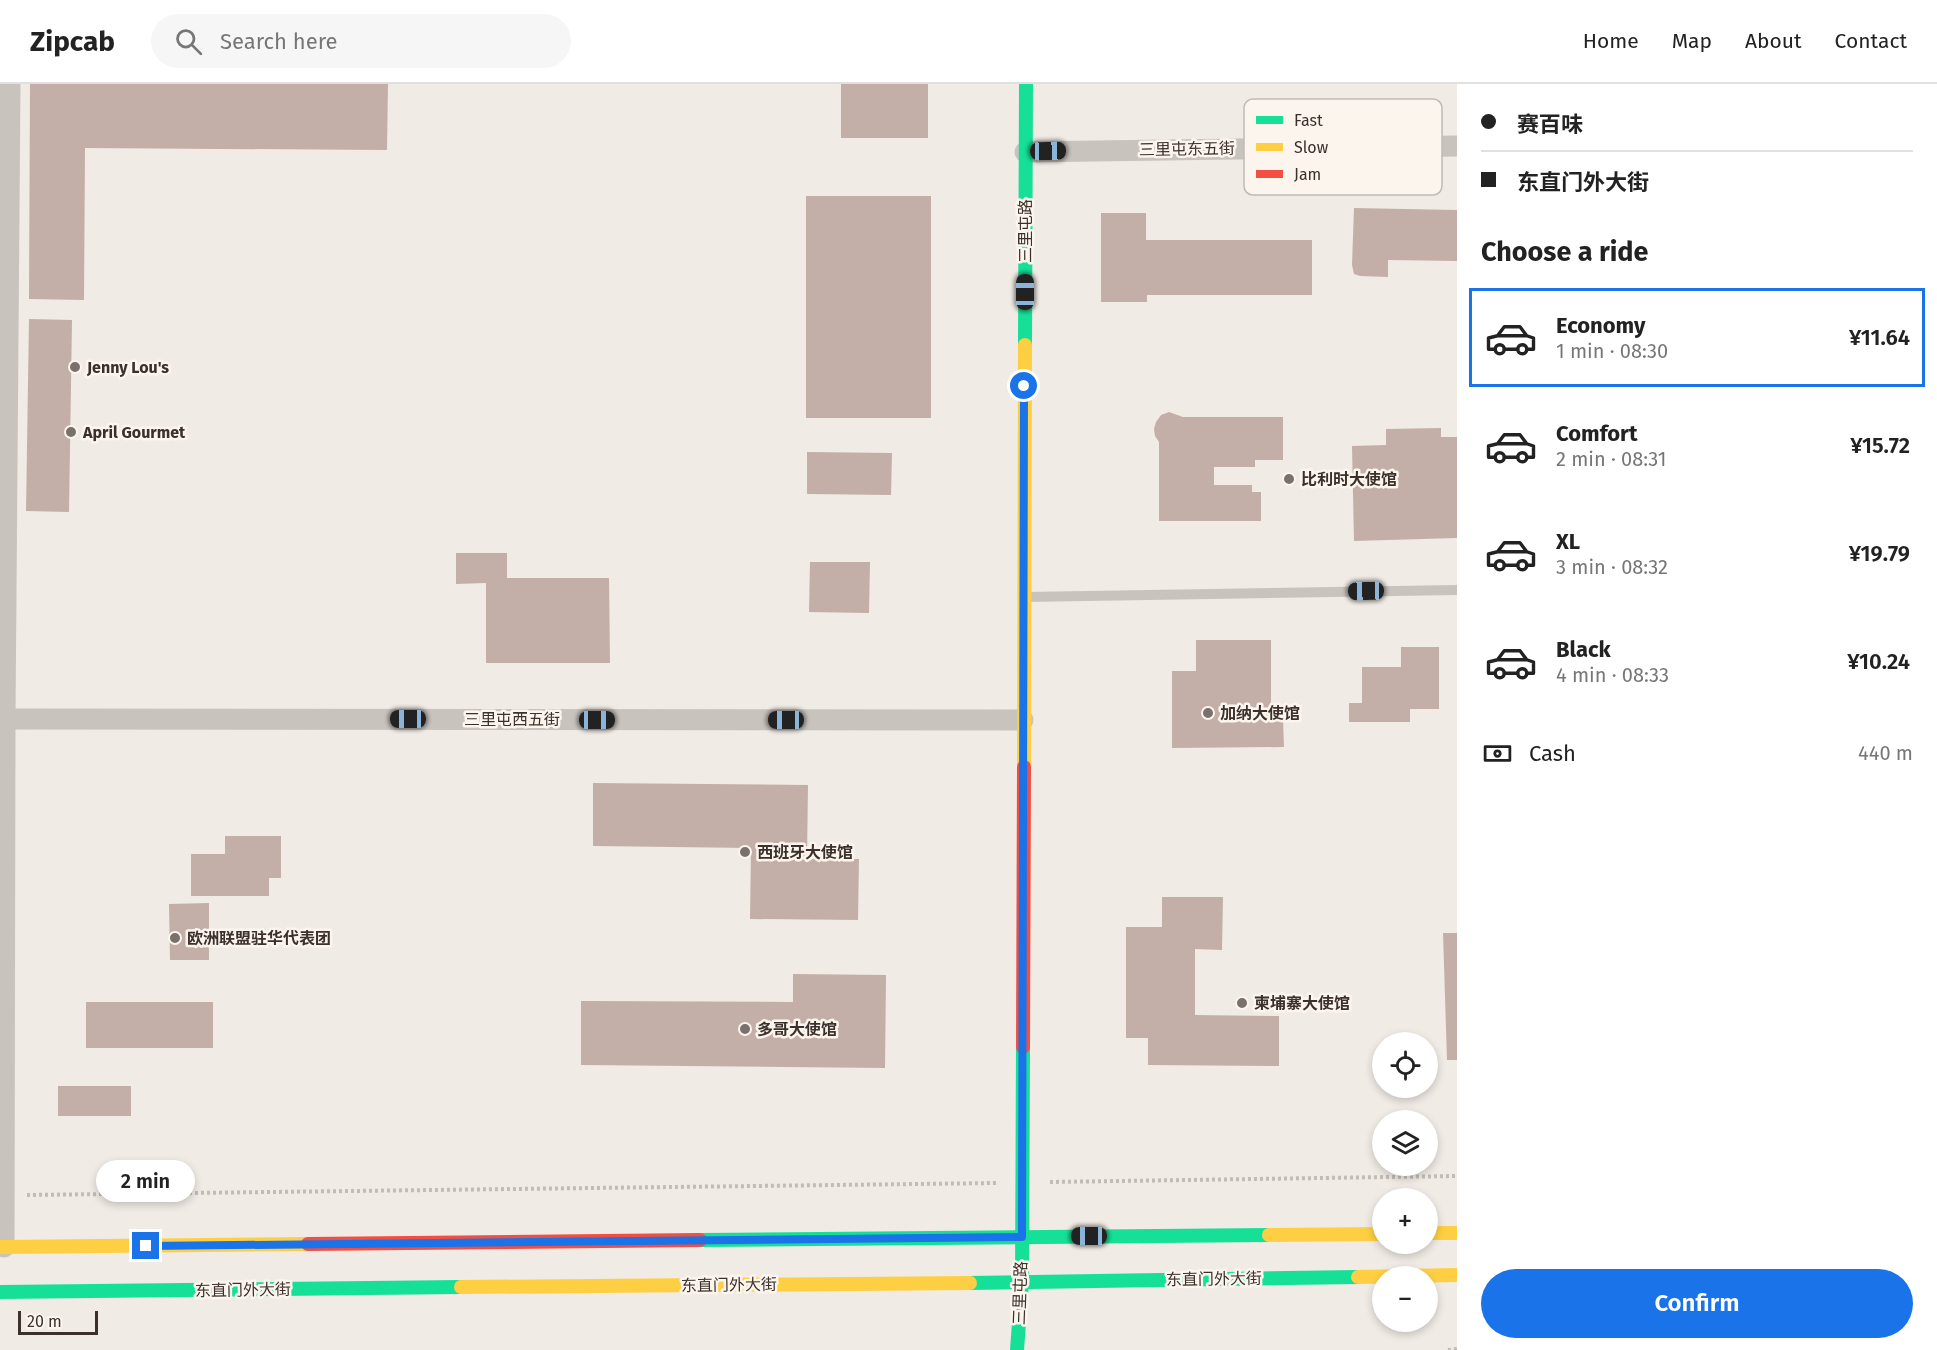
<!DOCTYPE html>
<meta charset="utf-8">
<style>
:root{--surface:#fff;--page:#f6f6f6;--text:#222;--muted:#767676;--line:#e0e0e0;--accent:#1a73e8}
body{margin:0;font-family:"Fira Sans","Noto Sans SC",sans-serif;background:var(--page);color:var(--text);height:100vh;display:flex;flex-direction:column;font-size:22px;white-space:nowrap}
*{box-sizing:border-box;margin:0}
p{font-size:20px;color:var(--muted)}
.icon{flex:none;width:33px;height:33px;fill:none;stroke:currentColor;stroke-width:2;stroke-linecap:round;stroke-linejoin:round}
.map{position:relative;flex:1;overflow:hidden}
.sheet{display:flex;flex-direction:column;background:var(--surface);width:480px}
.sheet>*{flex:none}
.banner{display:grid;align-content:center;height:132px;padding:0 24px;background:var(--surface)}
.buttons{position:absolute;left:1372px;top:948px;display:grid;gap:12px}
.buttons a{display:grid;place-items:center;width:66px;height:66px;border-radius:50%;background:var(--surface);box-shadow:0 3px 9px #0003;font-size:30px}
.scale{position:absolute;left:18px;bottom:15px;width:80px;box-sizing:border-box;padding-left:6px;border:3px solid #3b302b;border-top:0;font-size:16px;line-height:21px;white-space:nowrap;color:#3b302b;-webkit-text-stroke:4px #fbf5ee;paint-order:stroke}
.end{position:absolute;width:27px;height:27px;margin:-14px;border:8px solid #1a73e8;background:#fff;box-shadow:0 0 0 3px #fff}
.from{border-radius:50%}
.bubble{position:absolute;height:42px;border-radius:21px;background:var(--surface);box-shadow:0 3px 9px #0003;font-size:20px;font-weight:600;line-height:42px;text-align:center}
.car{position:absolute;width:18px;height:36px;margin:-18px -9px;border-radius:8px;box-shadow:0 0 4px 2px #0007;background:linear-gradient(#222 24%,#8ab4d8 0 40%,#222 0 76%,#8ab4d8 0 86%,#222 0)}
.banner b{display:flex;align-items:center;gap:21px;height:57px;font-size:22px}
.banner b+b{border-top:2px solid var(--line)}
.banner i{width:15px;height:15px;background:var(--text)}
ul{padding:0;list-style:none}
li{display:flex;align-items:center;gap:18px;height:99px;margin:0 12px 9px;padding:0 12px;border:3px solid transparent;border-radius:0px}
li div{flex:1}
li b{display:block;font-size:22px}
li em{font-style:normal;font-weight:600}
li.on{border-color:var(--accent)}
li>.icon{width:54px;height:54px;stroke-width:1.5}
h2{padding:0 24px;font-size:27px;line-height:72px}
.pay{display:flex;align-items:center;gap:15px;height:66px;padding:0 24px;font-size:22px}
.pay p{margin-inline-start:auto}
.action{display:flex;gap:12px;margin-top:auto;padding:12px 24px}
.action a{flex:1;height:69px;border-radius:36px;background:var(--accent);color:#fff;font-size:24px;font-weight:600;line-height:69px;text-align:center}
header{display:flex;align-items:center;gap:36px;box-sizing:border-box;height:84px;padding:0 30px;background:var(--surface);border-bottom:2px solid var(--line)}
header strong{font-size:28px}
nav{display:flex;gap:33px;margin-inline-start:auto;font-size:21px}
.search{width:420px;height:54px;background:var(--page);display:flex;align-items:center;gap:15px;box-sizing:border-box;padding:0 21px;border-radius:33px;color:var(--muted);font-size:22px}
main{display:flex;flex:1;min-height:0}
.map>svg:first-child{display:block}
.building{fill:#c3afa7}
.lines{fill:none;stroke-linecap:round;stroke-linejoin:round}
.path{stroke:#c2bbb6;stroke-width:4;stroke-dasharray:3 3;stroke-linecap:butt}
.lane{stroke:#c9c3be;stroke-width:10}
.street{stroke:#c9c3be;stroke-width:21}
.fast{stroke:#16e098;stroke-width:14}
.slow{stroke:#ffcf43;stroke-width:14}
.jam{stroke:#f24e42;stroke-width:14}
.route{stroke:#1a73e8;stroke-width:8}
.poi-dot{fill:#7a716c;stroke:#fbf5ee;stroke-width:2}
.labels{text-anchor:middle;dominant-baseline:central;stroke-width:5;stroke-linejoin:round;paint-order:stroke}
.street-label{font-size:16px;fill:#3b302b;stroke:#fbf5ee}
.poi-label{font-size:16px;font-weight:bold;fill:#3b302b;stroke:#fbf5ee;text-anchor:start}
.key{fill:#fbf5ee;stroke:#c1bab4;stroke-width:1.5}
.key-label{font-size:16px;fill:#3b302b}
</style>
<header>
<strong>Zipcab</strong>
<div class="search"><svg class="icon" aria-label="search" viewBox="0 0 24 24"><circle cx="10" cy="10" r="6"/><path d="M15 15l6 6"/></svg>Search here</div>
<nav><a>Home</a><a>Map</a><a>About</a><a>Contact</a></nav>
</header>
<main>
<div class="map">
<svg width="1457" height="1266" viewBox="0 0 1457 1266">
<rect width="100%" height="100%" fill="#f0ebe5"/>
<!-- building -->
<g class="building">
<path d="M30,0h358l-1,66 -302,-2 -1,152 -55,-1z"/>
<rect x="841" y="0" width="87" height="54"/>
<rect x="806" y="112" width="125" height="222"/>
<path d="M1354,124l103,2v51l-69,-1v17l-28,-1 -6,-2 -2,-9z"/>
<path d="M1101,129h45v27h166v55h-165v7h-46z"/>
<path d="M29,235l43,1 -3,192 -43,-1z"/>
<path d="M1169,328l14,5h100v43h-28v7h-41v18h38v7h9v29h-102v-79l-4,-6 -1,-7 2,-7 5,-7z"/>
<path d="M1441,344v9h16v101l-103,3 -2,-95 34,-1v-16z"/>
<path d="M807,368l85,1 -1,42 -84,-1z"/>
<path d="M456,469h51v25h102l1,85h-124v-80l-30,1z"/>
<path d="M810,478h60l-1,51 -60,-1z"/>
<path d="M1196,556h75v79h12l1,28 -112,1v-77h24z"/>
<path d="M1401,563h38v62h-29v13h-61v-19h13v-36h39z"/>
<path d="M593,699l215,2 -1,74h52l-1,61 -108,-1 1,-71 -158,-2z"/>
<path d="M225,752h56v42h-12v18h-78v-42h34z"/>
<path d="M1162,813h61l-1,53 -27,-1v66l84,1v50l-131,-1v-27h-22v-111h36z"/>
<path d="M209,819v57h-39l-1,-56z"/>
<path d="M1443,849h14v127h-10z"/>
<path d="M793,890l93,1 -1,93 -304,-3v-64l212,1z"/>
<rect x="86" y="918" width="127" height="46"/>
<rect x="58" y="1002" width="73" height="30"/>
</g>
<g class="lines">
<!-- path -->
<g class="path">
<path d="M1050,1098l407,-6"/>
<path d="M27,1111l970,-12"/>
<path d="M1448,1266l9,-1"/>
</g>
<!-- lane -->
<path class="lane" d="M1025,513l432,-7"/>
<!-- street -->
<g class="street">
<path d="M1025,68l432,-6"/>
<path d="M0,635l1023,1"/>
<path d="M4,1163l1,-528 5,-635"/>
</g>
<!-- fast -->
<g class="fast">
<path d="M1025,261l1,-261"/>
<path d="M700,1156l569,-5"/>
<path d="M970,1199l388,-6"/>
<path d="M0,1208l461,-5"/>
<path d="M1017,1266l5,-68 1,-235"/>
</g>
<!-- slow -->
<g class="slow">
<path d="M1024,683l1,-422"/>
<path d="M1428,1149h29"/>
<path d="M1269,1151l114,-1"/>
<path d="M0,1163l308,-3"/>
<path d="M1358,1193l99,-2"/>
<path d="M461,1203l509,-4"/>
</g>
<!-- jam -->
<g class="jam">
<path d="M1023,963l1,-280"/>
<path d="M308,1160l392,-4"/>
</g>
</g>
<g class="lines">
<!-- route -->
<path class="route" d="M146,1162l876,-9 2,-851"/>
</g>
<!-- markers -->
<g class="poi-dot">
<circle cx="75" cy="283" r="6"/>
<circle cx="71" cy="348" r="6"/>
<circle cx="1289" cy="395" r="6"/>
<circle cx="1208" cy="629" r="6"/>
<circle cx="745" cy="768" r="6"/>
<circle cx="175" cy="854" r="6"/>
<circle cx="1242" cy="919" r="6"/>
<circle cx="745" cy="945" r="6"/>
</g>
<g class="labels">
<!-- street labels -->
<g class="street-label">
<text transform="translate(1187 65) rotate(-1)">三里屯东五街</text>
<text transform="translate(1025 147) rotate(-90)">三里屯路</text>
<text x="512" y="635">三里屯西五街</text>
<text transform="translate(1214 1195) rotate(-1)">东直门外大街</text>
<text transform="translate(729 1201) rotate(-1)">东直门外大街</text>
<text transform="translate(243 1206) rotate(-1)">东直门外大街</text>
<text transform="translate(1020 1209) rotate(-88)">三里屯路</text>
</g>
<!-- poi labels -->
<g class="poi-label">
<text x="87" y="283">Jenny Lou's</text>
<text x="83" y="348">April Gourmet</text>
<text x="1301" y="395">比利时大使馆</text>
<text x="1220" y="629">加纳大使馆</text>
<text x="757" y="768">西班牙大使馆</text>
<text x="187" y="854">欧洲联盟驻华代表团</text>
<text x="1254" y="919">柬埔寨大使馆</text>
<text x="757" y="945">多哥大使馆</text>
</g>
</g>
<!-- legend -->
<rect x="1244" y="15" width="198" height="96" rx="9" class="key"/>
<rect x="1256" y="32" width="27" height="8" fill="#16e098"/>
<rect x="1256" y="59" width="27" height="8" fill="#ffcf43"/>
<rect x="1256" y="86" width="27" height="8" fill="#f24e42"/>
<g class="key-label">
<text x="1294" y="42">Fast</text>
<text x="1294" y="69">Slow</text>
<text x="1294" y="96">Jam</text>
</g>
</svg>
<div class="buttons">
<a><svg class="icon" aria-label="locate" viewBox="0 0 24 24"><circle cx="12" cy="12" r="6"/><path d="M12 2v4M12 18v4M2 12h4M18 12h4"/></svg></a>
<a><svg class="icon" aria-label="layers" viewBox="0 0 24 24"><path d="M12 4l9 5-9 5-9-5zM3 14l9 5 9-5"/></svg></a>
<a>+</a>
<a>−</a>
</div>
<div class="scale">20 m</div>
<i class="end from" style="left:1024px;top:302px"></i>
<i class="end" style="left:146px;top:1162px"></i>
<div class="bubble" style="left:96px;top:1076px;width:99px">2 min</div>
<i class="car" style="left:1048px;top:67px;rotate:89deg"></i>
<i class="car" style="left:1025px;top:208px;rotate:0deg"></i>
<i class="car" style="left:1366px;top:507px;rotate:269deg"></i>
<i class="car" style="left:408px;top:635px;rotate:270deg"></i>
<i class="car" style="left:597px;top:636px;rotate:90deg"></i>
<i class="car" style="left:786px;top:636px;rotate:270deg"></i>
<i class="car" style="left:1089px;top:1152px;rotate:270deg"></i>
</div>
<section class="sheet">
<div class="banner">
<b><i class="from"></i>赛百味</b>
<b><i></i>东直门外大街</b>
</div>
<h2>Choose a ride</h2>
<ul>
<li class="on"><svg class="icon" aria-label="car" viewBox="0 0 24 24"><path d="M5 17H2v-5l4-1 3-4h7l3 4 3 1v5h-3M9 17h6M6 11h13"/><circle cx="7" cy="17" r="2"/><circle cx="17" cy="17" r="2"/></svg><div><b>Economy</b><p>1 min · 08:30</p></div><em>¥11.64</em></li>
<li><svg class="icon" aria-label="car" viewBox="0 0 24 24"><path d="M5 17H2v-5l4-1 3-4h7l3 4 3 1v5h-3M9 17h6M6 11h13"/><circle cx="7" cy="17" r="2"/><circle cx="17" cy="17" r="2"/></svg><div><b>Comfort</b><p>2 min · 08:31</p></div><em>¥15.72</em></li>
<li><svg class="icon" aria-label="car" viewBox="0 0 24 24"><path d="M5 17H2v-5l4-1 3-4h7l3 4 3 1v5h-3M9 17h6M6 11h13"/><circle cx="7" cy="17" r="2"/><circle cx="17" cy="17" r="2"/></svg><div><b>XL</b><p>3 min · 08:32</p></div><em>¥19.79</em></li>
<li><svg class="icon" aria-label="car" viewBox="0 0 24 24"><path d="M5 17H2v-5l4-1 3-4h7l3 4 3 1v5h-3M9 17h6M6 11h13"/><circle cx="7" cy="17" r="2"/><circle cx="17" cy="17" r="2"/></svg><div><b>Black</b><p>4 min · 08:33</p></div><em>¥10.24</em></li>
</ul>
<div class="pay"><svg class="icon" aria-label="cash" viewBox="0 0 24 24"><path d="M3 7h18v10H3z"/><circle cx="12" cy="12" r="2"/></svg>Cash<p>440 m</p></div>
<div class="action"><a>Confirm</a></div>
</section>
</main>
